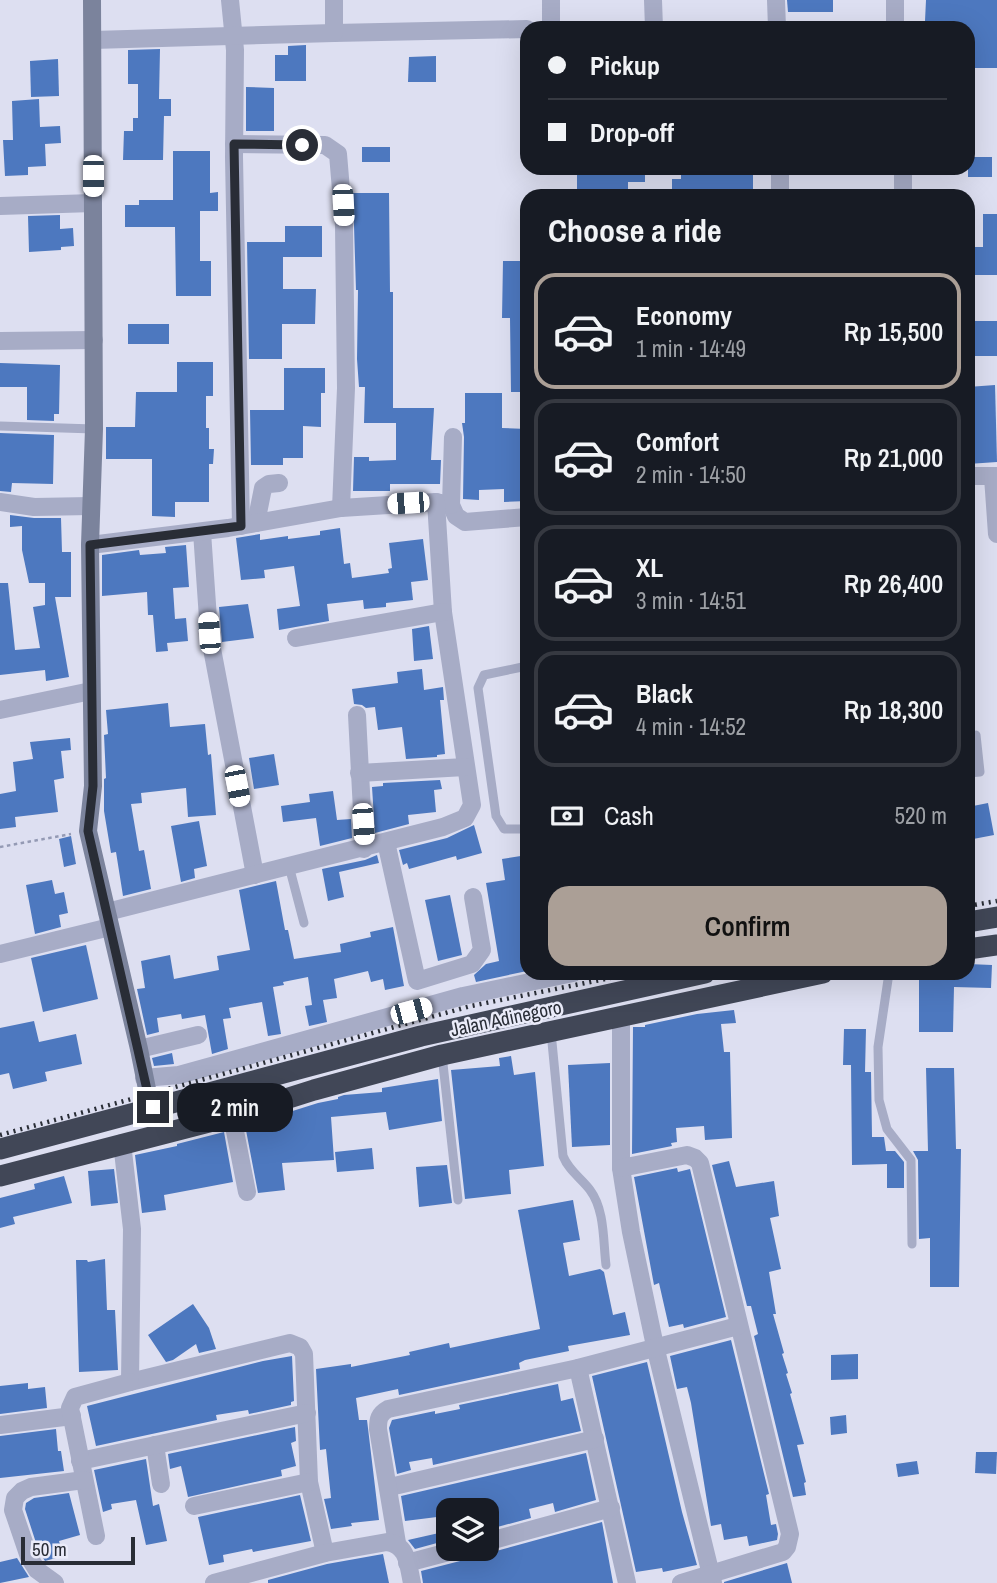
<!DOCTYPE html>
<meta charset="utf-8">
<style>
:root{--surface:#171b24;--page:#20242c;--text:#f1f3f6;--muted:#9ea1a6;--line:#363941;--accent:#ab9f96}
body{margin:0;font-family:"Archivo Narrow",sans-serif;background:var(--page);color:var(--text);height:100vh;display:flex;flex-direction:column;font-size:26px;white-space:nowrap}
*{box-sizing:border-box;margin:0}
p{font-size:23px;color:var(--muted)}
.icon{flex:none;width:38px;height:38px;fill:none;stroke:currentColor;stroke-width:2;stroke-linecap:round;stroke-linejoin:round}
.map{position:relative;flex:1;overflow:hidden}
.side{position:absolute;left:520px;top:189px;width:455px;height:791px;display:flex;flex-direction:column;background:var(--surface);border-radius:21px;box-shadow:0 7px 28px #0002}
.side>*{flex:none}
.guide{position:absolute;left:520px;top:21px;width:455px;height:154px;border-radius:21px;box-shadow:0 7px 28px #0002;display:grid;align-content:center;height:154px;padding:0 28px;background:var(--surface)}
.tools{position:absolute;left:436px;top:1498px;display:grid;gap:14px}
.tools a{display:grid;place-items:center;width:63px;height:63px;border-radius:14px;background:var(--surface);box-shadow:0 7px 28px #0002;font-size:35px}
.scale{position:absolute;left:21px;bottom:18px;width:114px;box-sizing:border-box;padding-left:7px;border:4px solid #292d36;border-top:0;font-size:19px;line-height:24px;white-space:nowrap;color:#292d36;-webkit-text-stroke:5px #eaebf9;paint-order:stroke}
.end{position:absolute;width:32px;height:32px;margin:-16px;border:9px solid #292d36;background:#fff;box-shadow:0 0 0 4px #fff}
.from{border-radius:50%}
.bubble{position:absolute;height:49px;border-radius:21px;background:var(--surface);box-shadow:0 7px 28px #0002;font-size:23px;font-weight:600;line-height:49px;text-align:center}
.car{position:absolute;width:21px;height:42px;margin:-21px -10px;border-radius:9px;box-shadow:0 0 5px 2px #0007;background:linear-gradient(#fff 24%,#345 0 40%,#fff 0 76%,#345 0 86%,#fff 0)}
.guide b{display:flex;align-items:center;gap:24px;height:66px;font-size:26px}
.guide b+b{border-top:2px solid var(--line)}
.guide i{width:18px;height:18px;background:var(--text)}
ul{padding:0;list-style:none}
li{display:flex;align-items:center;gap:21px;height:116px;margin:0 14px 10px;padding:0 14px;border:4px solid var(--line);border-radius:21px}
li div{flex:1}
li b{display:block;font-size:26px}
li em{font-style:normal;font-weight:600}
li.selected{border-color:var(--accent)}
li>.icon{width:63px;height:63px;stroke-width:1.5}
h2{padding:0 28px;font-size:32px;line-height:84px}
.pay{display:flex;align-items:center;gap:18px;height:77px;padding:0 28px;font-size:26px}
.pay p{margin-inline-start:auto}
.cta{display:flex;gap:14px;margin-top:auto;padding:14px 28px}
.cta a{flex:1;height:80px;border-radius:21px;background:var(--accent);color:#111;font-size:28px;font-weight:600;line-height:80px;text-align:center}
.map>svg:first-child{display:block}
.building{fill:#4d78bf}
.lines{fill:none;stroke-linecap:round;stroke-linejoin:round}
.path{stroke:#949ab4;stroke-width:2.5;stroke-dasharray:3.5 3.5;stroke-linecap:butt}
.lane{stroke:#a7acc6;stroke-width:9}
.street{stroke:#a7acc6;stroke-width:18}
.secondary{stroke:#7b839c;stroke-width:18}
.highway{stroke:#414757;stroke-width:21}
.rail{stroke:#292d36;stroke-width:4.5;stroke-dasharray:2 5;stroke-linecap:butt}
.route{stroke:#292d36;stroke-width:9}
.labels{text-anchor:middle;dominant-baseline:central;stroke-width:5;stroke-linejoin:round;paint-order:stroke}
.street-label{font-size:19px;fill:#292d36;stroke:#eaebf9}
</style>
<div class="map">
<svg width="997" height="1583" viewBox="0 0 997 1583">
<rect width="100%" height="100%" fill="#dddff1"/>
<!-- building -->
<g class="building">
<path d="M787,0h46v12h-45z"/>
<path d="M926,0h71v68h-29v-40h-9v-6l-34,-1z"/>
<path d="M306,45v36h-31v-26h13v-9z"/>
<path d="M160,49l-1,50h12v17h-7l-1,44h-40l1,-29h9v-13h5v-34h-10v-34z"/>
<path d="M436,56v26h-28l1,-25z"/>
<path d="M58,59l1,37 -28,1 -1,-36z"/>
<path d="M246,87l28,1v43h-28z"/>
<path d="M39,99l1,28 20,-1 1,17 -16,1 1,22 -18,1v8l-23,1 -2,-36h10l-1,-39z"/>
<rect x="362" y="147" width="28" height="15"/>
<path d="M173,151h37v42l8,-1v19h-18v50h11v35h-35l-1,-69h-50v-22h14v-5h34z"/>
<rect x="968" y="157" width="24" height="20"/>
<path d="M577,168h68v14h-17v14h-51z"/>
<path d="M681,168h72v28h-81v-17h9z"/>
<path d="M353,193h36l1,99h3v116h41l-3,52h10l-1,24h-50v7h-37l1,-34h15v4l27,-1v-37h-32l1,-36h-6l-2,-28 1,-69h-2z"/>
<path d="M983,214h14v61h-29v-28h15z"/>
<path d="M60,215v14l13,-1 1,18 -13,1v3l-32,2 -1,-36z"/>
<path d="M285,226h37v31h-39v32h33l-1,35h-33v35h-33l-2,-117h38z"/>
<path d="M503,261h24v131h-16l-1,-74h-8z"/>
<rect x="968" y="321" width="29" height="35"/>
<rect x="128" y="324" width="41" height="20"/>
<path d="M177,362h36v34h-7v32h3v21h5l-1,15h-4v38h-34v15l-23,-1v-57h-46v-32h29l1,-35h41z"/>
<path d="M0,363l60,2 -1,49h-5v7l-27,-1v-33h-27z"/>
<path d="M284,368h41v25h-4v34l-18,-1v32h-20v7h-32l-1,-55h34z"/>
<path d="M995,385l2,77 -29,2v-77z"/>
<path d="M465,393h37v35l25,1v72l-23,1v-13l-25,1v10l-16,-1 1,-62 -2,-14h3z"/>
<path d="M0,433l54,2 -1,49 -41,-1 -1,9 -11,-1z"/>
<path d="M10,515l24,3h27l1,34h9v45h-16l14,80 -23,4 -1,-11 -45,5v-92h8l7,67 25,-2 -7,-41 12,-2v-22h-16l-7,-33v-24l-12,1z"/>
<path d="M340,528l4,36 6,-1 2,15 37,-5 -1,-4 4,-1 -3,-25 34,-4 5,41 -17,2 2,18 -27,3v4l-22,2 -1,-9 -36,4 2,17 -50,9 -2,-21 23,-3 -6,-40 -30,4 1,8 -24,2 -5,-42 24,-4v6l28,-4v3l32,-4v-4z"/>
<path d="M186,545l3,42 -16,1 2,31 11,-1 2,23 -21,2 1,8 -12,1 -3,-37h-5l-1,-23 -45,4v-41l37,-5 1,5 26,-2 -1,-6z"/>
<path d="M248,604l6,34 -32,4 -3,-35z"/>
<path d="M429,626l4,33 -19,2 -2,-32z"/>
<path d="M422,669l2,21 19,-3 1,13h-4l5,54 -8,1v2l-31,2 -4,-32 -24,3 -3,-23 -9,1 -4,-3 -8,-1 -2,-15 46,-6 -1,-11z"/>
<path d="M168,703l2,24 35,-3 3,31 3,-1 5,61 -28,2 -2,-29 -45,5 1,10 -11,1 8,47 5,-1 7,39 -28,7 -7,-44 -5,1 -7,-42v-32l2,-1 -2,-43 4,-1 -2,-24z"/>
<path d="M70,738l1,12 -10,1 3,27 -10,2 4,32 -43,5 1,10 -16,2v-35l16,-3 -3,-29 20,-3 -3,-17z"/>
<path d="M274,754l5,31 -25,4 -5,-31z"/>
<path d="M440,780l2,9 -8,1 2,22 -28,3 1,9 -34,9 -3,-46 11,-1v-3z"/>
<path d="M333,791l4,29 14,-1 1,19 -32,8 -4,-28 -33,4 -2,-16 29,-4 -1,-8z"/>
<path d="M988,803l6,32 -26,5v-33z"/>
<path d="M199,821l8,45 -13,3 1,9 -14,4 -10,-56z"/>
<path d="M474,825l8,28 -25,7 -1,-4 -47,13 -2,-6 -4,2 -4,-15 48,-12z"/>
<path d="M71,836l5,28 -12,3 -5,-28z"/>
<path d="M377,855l2,8 -40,9 5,25 -16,4 -6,-32 43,-9z"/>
<path d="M527,855v116l-51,11 -2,-7 12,-11 13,-3 -13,-78 19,-3 -3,-21z"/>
<path d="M52,880l3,14 9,-2 4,21 -9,2 2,12 -26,7 -9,-49z"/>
<path d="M276,881l9,49h3l6,29 47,-7 -1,-8 31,-7 -1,-5 23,-5 11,59 -19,4 -2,-11 -12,3 -3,-11 -34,8 3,19 -14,2 4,22 -18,4 -4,-20 7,-1 -4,-28 -25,5 1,3 -11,2 8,47 -13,2 -6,-34 -33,6 2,10 -8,1 5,30 -16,5 -7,-39 -23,4 -1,-5 -24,4 2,14 -12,3 -10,-46 8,-1 -4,-27 29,-6 4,24 45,-9 -2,-14 33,-6 -11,-60z"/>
<path d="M450,895l12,60 -24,6 -13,-61z"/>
<path d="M86,945l12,54 -55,13 -12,-54z"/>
<path d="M968,964l24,1 -1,23 -37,-1 -1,45h-34v-59h49z"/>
<path d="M734,1010l2,13 -15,1 3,28h6l2,86 -27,2 -1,-14 -28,2 1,14 -6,1 1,3 -40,8 1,-127h12v-2l52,-11z"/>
<path d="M34,1021l5,21 37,-8 6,30 -37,8 2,9 -34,8 -4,-16 -9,2v-47z"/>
<path d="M844,1029h22l-1,43h6l1,65h12l2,14h9l9,11v26h-17v-24l-35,1 -1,-100h-8z"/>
<path d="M172,1053l2,11 -20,2 -2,-8z"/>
<path d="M511,1056l3,19 21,-3 9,94 -35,4 2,24 -46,5 -14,-129 49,-4 -1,-8z"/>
<path d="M610,1063v82l-38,2 -4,-82z"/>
<path d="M926,1068h28l2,81h5l-2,138h-29v-49l-11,1 -1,-79 -5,-9h15z"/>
<path d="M438,1079l4,42 -53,9 -3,-18 -55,5 3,43 -52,3 3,27 -27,3 -13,-68 19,-3v-2l54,-17 20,-4v-2l6,-2 38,-3v-4z"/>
<path d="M224,1132l9,50 -69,13 2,15 -24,3 -7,-58 42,-9v-2z"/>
<path d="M372,1148l2,21 -37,3 -2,-20z"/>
<path d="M729,1161l7,26 38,-6 5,35 -9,2 11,51 -12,3 7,42h-3l11,39 -2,1 6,19 -2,1 6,19 -2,1 14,50 -7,1 9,37 -2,1 2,12 -13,2 -39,-161 4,-2 -7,-28h-4l-35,-141z"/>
<path d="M447,1165l5,38 -33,4 -3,-40z"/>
<path d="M677,1168l1,4 12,-3 36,148 -42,11 -1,-4 -14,3 -10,-44 -5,2 -20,-108z"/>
<path d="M114,1169l4,34 -27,3 -3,-35z"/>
<path d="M64,1176l8,27 -59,14 2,7 -15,4v-30l35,-9 -1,-5z"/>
<path d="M573,1200l7,40 -17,3 6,33 31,-7 4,3 9,43 12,-3 5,23 -62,11 1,5 -44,9 -6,3 1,6 -121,26 -1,-6 -42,9 3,22h8l12,100 -28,3 1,3 -21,3 -7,-30 7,-1 -5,-49 -6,1 -4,-81 35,-5v3l59,-12 -1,-3 40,-9 1,5 90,-19 -22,-119z"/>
<path d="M105,1259l2,51h8l3,60 -39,2 -3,-112h11l1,2z"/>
<path d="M193,1304l16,24 7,21 -17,4 -3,-9 -23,16 -7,2 -18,-27z"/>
<path d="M731,1340l38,154 -3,1 5,30 5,-1 2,10 -1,6 -28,6 -2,-10 -23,4 -3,-16 -10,2 -20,-123 -4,-16 -10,2 -7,-33z"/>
<path d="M858,1354v25l-27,1v-25z"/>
<path d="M292,1356l2,45 -3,1v3l-42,9 -1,-4 -32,5 1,5 -121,26 -9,-40 176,-45z"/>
<path d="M647,1362l35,150 15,53 -34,7 -1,-4 -26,4 -44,-196z"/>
<path d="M28,1383v6l17,-2 2,21 -47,6v-28z"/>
<path d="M558,1384l3,17 12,-3 8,33 -148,34 -1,-7 -23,4 2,8 -14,4 -8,-46 3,-8 43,-9v3l25,-5 -1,-4z"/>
<path d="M846,1415l1,18 -16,2 -1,-18z"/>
<path d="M295,1427l1,14 -5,2 5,23 -15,4 1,6 -94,21 -7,-31 -11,3 -2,-15z"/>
<path d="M56,1429l2,22h3l3,20 -64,7v-42z"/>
<path d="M976,1452h21l-1,22 -21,-1z"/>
<path d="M586,1453l10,47 -41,12 -2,-9 -24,6 2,9 -45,12v-20h-38v30l-33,9 -7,-9 31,-7 -2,-16 -32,4 -4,-25z"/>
<path d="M146,1459l7,47 6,-2 8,37 -21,4 -10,-45 -25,4 1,5 -9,3 -9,-42z"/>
<path d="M917,1461l2,13 -21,3 -2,-13z"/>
<path d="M69,1493l11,42 -21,6 4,15 -18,5 -6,-9 -14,-43 1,-6 8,-5z"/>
<path d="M300,1495l11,46 -58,11 -1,-3 -29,6 1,7 -15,3 -11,-48z"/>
<path d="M602,1522l11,61h-190l-2,-12 43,-11 4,-3 3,-8h6l5,4h7z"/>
<path d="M383,1554l6,29h-121v-3l59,-16z"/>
<path d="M17,1558l12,19 -29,6v-21z"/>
<path d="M787,1563l5,20h-68v-1z"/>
</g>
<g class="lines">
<!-- path -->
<path class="path" d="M0,847l71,-13"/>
<!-- lane -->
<g class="lane">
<path d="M0,426l94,3"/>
<path d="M527,666l-43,9 -6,13 18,128 8,13h23"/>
<path d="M968,737l8,-2 4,37 -12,1"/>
<path d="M289,866l15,57"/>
<path d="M889,973l-11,74 1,53 8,29 24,31 1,84"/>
<path d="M551,1032l12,124c6,15 18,22 27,34 15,20 13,51 16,75"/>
<path d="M442,1055l16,145"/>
</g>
<!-- street -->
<g class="street">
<path d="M230,0l5,50 -1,107 7,369"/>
<path d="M653,0l1,28"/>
<path d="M776,0l1,28"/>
<path d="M895,0v28"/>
<path d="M551,28v-28"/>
<path d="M334,33l193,-4"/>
<path d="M93,40l241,-7v-33"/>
<path d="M234,144l91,1 13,9 6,72 2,162 -5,120"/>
<path d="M780,168v28"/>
<path d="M903,196v-28"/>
<path d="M0,206l93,-3"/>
<path d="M0,341l94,-1"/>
<path d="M968,476h29"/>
<path d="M993,477l4,57"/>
<path d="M0,502l34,5 57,-1"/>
<path d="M436,502l15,3 5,11 9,6 62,-5"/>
<path d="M451,505l2,-68"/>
<path d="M256,523l7,-35 6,-4 10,-1"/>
<path d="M202,532l7,101 46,242"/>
<path d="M90,545l138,-17 113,-20 95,-6 7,110 29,193 -7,13 -22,9 -336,85"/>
<path d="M296,638l147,-26"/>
<path d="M0,710l91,-19"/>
<path d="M357,715l7,134"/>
<path d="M359,773l106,-6"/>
<path d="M386,842l31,139 55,-17 10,-14 -9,-53"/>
<path d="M0,954l110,-27"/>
<path d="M621,1016v152l10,64 24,114 58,237"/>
<path d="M139,1049l59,-14"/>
<path d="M144,1078l35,-3 284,-79 110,-23"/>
<path d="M232,1116l15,76"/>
<path d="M122,1143l10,86 -2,153 160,-39 10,4 4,7 5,128 16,71"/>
<path d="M621,1168l66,-13 8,3 5,5 90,371 -3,13 -4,5 -102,31"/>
<path d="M578,1368l49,215"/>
<path d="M0,1425l72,-9"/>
<path d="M155,1445l6,39"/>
<path d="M80,1461l227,-48"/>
<path d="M390,1487l205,-48"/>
<path d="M194,1506l115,-24"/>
<path d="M96,1536l-26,-128 5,-11 55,-15"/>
<path d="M486,1542l125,-34"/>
<path d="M397,1543l-19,-114c0,-10 1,-15 10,-20l190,-41 160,-42"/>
<path d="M407,1563l53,-14"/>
<path d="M55,1583l-18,-13 -8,-13 -16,-47 2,-12 7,-7 9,-4 53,-7"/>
<path d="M214,1583l111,-30 62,-11c21,3 21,23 25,41"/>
</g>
<!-- secondary -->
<path class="secondary" d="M92,0l2,429 -4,116 3,241 -5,45 51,218 9,45 5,12"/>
<!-- highway -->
<g class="highway">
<path d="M968,922l29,-5"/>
<path d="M968,949l29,-4"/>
<path d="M0,1149l421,-113 284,-63"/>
<path d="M0,1176l232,-60 82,-26 128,-35 381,-82"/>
</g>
<!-- rail -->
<g class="rail">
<path d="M968,906l29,-5"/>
<path d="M0,1135l471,-129 164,-33"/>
</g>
</g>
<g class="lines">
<!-- route -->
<path class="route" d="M153,1107l-5,-13 -60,-263 5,-45 -3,-241 151,-19 -7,-382 68,1"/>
</g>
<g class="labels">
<!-- street labels -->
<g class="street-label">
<text transform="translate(506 1018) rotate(-12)">Jalan Adinegoro</text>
</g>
</g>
</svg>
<div class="tools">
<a><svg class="icon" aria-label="layers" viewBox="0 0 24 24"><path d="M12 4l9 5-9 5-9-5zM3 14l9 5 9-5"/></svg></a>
</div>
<div class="scale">50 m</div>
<i class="end from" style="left:302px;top:145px"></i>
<i class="end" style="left:153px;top:1107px"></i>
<div class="bubble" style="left:177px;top:1083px;width:116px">2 min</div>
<i class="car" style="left:93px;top:176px;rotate:180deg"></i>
<i class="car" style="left:343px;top:205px;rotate:177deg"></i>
<i class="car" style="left:408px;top:503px;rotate:266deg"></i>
<i class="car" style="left:209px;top:633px;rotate:356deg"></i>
<i class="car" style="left:237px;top:786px;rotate:169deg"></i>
<i class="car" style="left:363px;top:824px;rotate:176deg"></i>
<i class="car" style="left:411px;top:1011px;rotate:75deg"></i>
<div class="guide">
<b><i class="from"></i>Pickup</b>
<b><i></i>Drop-off</b>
</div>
<section class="side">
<h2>Choose a ride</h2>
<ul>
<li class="selected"><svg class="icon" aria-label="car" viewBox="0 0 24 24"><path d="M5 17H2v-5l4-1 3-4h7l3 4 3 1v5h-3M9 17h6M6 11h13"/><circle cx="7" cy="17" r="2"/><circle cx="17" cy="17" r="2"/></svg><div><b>Economy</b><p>1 min · 14:49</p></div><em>Rp 15,500</em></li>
<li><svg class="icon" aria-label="car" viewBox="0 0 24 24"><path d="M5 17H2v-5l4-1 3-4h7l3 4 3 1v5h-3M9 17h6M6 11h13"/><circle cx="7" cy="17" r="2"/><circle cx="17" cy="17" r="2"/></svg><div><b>Comfort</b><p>2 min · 14:50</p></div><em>Rp 21,000</em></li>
<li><svg class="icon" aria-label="car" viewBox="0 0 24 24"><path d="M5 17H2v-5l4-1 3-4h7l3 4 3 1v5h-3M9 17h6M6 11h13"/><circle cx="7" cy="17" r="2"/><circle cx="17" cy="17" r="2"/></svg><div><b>XL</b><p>3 min · 14:51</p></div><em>Rp 26,400</em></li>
<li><svg class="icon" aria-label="car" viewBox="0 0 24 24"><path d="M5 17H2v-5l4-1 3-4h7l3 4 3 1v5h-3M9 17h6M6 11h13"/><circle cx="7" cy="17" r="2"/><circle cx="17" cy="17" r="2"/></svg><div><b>Black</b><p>4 min · 14:52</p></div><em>Rp 18,300</em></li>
</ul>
<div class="pay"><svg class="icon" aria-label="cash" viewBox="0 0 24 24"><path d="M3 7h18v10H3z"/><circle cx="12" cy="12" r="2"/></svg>Cash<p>520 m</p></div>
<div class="cta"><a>Confirm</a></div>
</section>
</div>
